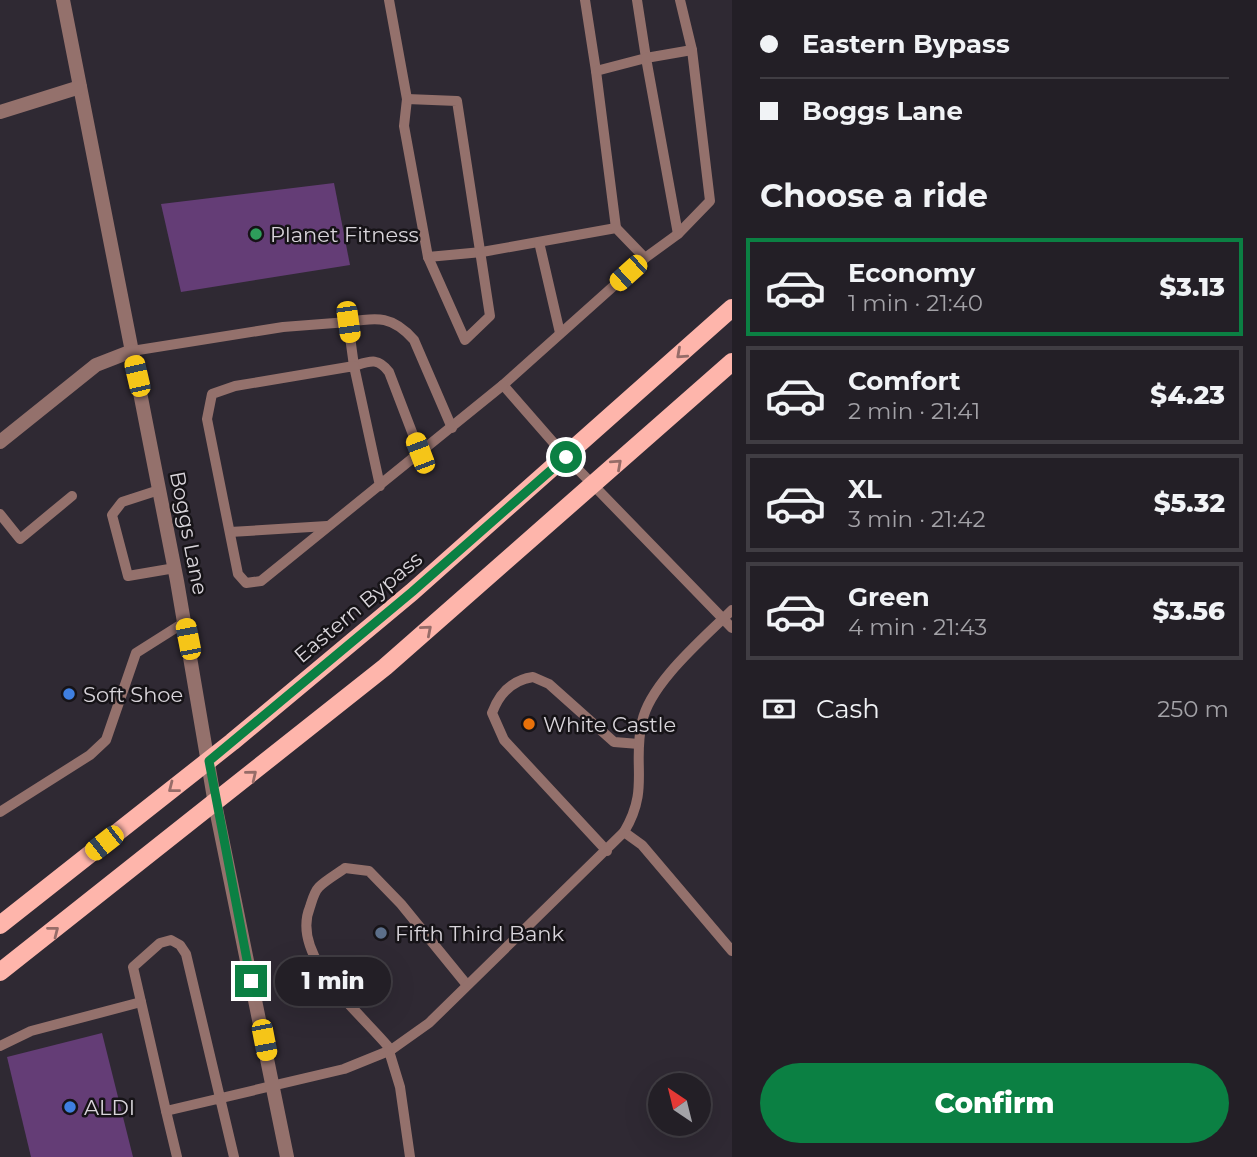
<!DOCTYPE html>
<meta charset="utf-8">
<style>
:root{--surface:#231f26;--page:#2b272e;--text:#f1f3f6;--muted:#a3a2a7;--line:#403d43;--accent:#0b8043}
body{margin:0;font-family:Montserrat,sans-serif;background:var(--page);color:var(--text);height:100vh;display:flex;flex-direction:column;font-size:26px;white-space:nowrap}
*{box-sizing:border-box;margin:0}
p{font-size:23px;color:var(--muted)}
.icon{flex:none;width:38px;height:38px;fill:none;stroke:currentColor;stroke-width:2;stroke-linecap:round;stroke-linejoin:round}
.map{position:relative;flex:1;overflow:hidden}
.drawer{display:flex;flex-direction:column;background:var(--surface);width:525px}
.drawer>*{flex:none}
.top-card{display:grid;align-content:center;height:154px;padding:0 28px;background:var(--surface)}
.needle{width:46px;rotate:325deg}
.fabs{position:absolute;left:648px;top:1073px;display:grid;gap:14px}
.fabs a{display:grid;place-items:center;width:63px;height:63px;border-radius:50%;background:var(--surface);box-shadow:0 7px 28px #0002,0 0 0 2px var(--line);font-size:35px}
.end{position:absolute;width:32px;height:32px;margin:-16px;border:9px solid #0b8043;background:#fff;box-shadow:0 0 0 4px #fff}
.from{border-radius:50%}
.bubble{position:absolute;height:49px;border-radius:24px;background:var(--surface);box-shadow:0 7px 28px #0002,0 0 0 2px var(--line);font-size:23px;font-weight:800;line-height:49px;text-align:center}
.car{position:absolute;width:21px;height:42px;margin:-21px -10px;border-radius:9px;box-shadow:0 0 5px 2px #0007;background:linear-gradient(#f5c518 24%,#345 0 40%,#f5c518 0 76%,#345 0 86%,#f5c518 0)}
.top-card b{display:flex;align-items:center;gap:24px;height:66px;font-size:26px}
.top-card b+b{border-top:2px solid var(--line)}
.top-card i{width:18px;height:18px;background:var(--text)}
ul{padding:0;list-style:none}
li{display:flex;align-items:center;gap:21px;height:98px;margin:0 14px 10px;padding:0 14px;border:4px solid var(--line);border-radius:0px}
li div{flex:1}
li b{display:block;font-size:26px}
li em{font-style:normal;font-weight:800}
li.active{border-color:var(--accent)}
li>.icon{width:63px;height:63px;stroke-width:1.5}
h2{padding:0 28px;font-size:32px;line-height:84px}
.pay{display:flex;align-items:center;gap:18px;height:77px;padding:0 28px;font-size:26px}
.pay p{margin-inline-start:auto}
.action{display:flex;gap:14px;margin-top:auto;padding:14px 28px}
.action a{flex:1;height:80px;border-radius:42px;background:var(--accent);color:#fff;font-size:28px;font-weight:800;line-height:80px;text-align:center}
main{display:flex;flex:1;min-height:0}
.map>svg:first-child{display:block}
.building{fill:#643d76}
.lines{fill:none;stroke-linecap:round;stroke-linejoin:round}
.lane{stroke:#94716c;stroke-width:10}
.street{stroke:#94716c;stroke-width:14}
.primary{stroke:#feb5ab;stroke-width:18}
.oneway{stroke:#966c68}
.route{stroke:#0b8043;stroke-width:9}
.leisure-dot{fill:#2e9e5b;stroke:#161317;stroke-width:2.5}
.shop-dot{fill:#3f7fe0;stroke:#161317;stroke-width:2.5}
.food-dot{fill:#e8710a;stroke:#161317;stroke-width:2.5}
.service-dot{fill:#5c6f8a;stroke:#161317;stroke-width:2.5}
.labels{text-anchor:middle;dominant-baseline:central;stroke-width:5;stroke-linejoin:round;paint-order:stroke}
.poi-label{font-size:21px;fill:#d8d4da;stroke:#161317;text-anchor:start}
.street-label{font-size:21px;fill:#d8d4da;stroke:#161317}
</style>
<main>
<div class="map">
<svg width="732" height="1157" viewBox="0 0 732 1157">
<rect width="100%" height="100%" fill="#2f2933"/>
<!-- building -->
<g class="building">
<path d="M334,183l16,82 -169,27 -20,-88z"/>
<path d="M102,1033l31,124h-102l-24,-100z"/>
</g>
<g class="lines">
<!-- lane -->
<g class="lane">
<path d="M389,0l18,99 -3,27 24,131 54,-5 134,-24 29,30"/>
<path d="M585,0l11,71"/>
<path d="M680,0l12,50 18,151 -32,33 -33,24 -142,127 63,72 166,171"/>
<path d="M407,99l50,2 33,215 -25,24 -37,-83"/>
<path d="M616,228l-20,-157 50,-13 -9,-58"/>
<path d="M678,234l-32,-176 46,-8"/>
<path d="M539,242l21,91"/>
<path d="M132,351l151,-24 65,-5"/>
<path d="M420,453l-31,-81c-11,-15 -19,-11 -35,-6l-6,-44c30,-5 45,-6 66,18l38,88"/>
<path d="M380,486l-26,-120 -119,20 -23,8 -5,25 31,155 8,9 15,-2 242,-196"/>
<path d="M159,490l-37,12 -10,13 16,61 47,-8"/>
<path d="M0,514l20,25 52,-43"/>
<path d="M230,532l97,-6"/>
<path d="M0,812l90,-57 16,-15 30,-87 49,-31"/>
<path d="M624,832l18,13 90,106"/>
<path d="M607,851l-103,-111 -12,-27c7,-19 20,-33 41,-36l16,7 65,58 25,2"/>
<path d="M0,1046l31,-15 110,-29"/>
<path d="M391,1050c-28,-35 -102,-93 -81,-143 2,-6 4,-15 9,-20 7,-7 18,-13 26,-19l24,3 32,33 66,81"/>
<path d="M389,1051l11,36 10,70"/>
<path d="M166,1111l11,46"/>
<path d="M234,1157l-48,-203 -6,-9 -9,-5 -11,3 -27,24 33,144 178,-42 47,-19 38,-27 195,-191c26,-43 8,-67 18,-110 8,-39 62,-84 90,-112"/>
</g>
<!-- street -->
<g class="street">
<path d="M63,0l114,581 38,223 72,353"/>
<path d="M0,112l80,-25"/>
<path d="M0,442l96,-77 36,-14"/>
</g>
<!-- primary -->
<g class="primary">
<path d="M0,925l232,-183 180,-150 320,-284"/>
<path d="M0,972l385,-305 347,-305"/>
</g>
</g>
<!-- one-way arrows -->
<defs><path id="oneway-chevron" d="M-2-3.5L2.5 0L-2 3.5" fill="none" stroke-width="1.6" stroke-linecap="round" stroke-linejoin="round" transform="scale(1.75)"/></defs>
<g class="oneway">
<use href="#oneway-chevron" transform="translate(681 354) rotate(138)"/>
<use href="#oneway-chevron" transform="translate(617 464) rotate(-42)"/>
<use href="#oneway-chevron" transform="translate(427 630) rotate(-41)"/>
<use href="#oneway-chevron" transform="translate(252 775) rotate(-39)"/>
<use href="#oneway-chevron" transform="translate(173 788) rotate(142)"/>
<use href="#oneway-chevron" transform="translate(54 931) rotate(-38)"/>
</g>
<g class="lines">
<!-- route -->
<path class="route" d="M251,981l-42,-220 203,-169 154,-135"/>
</g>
<!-- markers -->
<circle class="leisure-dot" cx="256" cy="234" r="7"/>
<g class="shop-dot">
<circle cx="69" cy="694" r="7"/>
<circle cx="70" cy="1107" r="7"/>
</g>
<circle class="food-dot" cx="529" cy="724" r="7"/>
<circle class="service-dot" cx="381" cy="933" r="7"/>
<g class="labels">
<!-- poi labels -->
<g class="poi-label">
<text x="270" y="234">Planet Fitness</text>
<text x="83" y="694">Soft Shoe</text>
<text x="543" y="724">White Castle</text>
<text x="395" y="933">Fifth Third Bank</text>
<text x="84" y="1107">ALDI</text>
</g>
<!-- street labels -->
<g class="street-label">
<text transform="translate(189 533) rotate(79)">Boggs Lane</text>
<text transform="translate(358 607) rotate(-40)">Eastern Bypass</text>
</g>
</g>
</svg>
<div class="fabs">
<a><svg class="needle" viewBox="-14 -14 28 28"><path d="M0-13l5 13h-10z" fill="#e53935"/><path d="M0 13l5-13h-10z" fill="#a3a2a7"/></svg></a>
</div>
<i class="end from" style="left:566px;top:457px"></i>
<i class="end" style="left:251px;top:981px"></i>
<div class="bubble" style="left:275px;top:957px;width:116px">1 min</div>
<i class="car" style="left:628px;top:273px;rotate:228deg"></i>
<i class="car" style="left:348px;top:322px;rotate:172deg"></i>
<i class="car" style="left:137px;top:376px;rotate:347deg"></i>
<i class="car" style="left:420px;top:453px;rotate:339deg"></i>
<i class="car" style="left:188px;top:639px;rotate:349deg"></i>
<i class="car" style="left:104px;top:843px;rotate:232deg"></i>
<i class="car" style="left:264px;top:1040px;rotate:169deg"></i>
</div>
<section class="drawer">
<div class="top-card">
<b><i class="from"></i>Eastern Bypass</b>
<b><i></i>Boggs Lane</b>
</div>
<h2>Choose a ride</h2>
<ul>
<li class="active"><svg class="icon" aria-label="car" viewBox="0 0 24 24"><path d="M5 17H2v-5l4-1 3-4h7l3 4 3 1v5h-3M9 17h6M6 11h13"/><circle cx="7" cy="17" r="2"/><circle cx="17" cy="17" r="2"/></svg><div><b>Economy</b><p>1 min · 21:40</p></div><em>$3.13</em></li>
<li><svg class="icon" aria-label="car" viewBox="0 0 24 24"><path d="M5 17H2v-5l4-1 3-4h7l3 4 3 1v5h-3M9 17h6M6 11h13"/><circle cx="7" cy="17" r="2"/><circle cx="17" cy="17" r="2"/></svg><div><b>Comfort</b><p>2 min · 21:41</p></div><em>$4.23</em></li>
<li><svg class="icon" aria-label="car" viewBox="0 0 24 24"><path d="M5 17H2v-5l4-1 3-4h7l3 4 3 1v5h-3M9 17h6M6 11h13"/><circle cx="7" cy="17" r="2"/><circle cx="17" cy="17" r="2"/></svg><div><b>XL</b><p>3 min · 21:42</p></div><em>$5.32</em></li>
<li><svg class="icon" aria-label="car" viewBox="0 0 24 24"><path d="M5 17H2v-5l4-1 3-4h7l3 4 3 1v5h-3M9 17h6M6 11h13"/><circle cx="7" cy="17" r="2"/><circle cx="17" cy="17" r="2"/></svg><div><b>Green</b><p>4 min · 21:43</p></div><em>$3.56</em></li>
</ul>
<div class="pay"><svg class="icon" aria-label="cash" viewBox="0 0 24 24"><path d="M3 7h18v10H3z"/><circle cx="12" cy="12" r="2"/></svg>Cash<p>250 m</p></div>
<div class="action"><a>Confirm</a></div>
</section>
</main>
